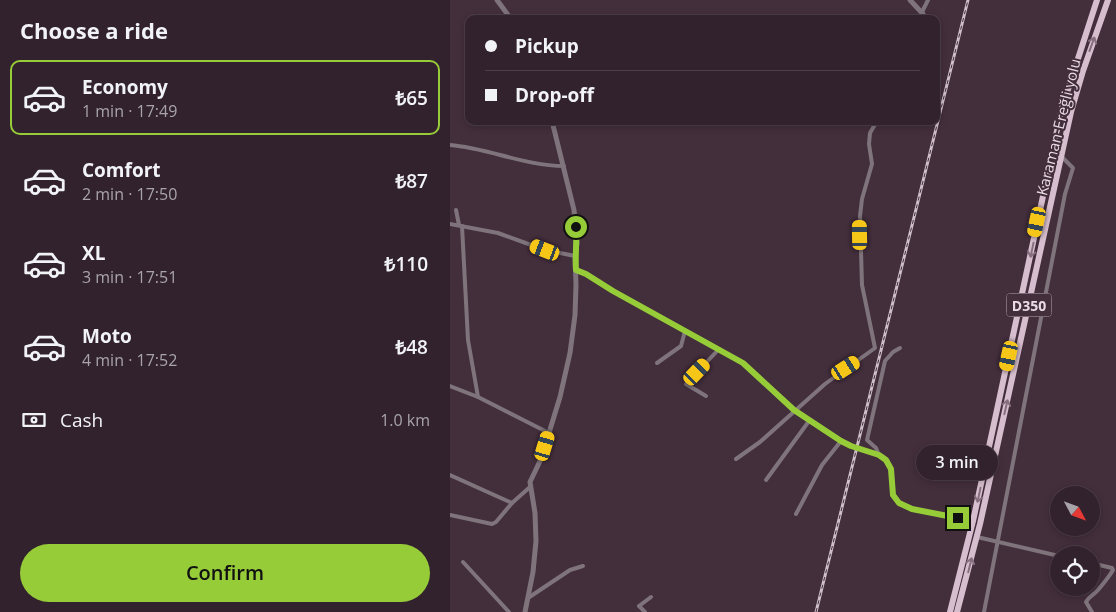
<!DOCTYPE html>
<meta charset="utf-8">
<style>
:root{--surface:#32222d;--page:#3a2a35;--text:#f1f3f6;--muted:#a8a4aa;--line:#4d3f49;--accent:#97cc39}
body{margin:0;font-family:"Open Sans",sans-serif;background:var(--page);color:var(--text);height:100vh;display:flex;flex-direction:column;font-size:19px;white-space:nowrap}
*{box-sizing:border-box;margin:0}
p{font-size:16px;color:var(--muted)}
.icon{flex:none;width:28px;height:28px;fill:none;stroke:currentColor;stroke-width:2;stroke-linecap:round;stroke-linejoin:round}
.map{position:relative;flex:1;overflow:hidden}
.side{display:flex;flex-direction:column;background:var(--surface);width:450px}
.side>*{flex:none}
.guide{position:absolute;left:15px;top:15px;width:475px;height:110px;border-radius:10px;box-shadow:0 2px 8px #0003,0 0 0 1px var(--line);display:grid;align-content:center;height:110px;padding:0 20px;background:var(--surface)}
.needle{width:32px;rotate:131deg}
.tools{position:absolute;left:600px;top:486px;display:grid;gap:10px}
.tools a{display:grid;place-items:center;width:50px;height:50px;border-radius:50%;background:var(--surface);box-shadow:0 2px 8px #0003,0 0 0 1px var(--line);font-size:25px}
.end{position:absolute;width:22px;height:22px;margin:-11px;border:6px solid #97cc39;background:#111;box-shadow:0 0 0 2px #111}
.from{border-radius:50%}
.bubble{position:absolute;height:35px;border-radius:18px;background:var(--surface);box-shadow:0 2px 8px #0003,0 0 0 1px var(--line);font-size:16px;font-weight:600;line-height:35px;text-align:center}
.car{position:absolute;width:15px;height:30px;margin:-15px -8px;border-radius:6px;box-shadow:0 0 4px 1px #0007;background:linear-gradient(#f5c518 24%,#345 0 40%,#f5c518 0 76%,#345 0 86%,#f5c518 0)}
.guide b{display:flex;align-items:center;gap:18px;height:48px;font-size:19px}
.guide b+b{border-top:1px solid var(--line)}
.guide i{width:12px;height:12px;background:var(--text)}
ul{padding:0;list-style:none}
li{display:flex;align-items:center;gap:15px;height:75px;margin:0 10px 8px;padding:0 10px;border:2px solid transparent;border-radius:10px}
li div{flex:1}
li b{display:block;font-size:19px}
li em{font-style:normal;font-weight:600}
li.current{border-color:var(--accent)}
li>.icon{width:45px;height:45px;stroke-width:1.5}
h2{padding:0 20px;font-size:22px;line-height:60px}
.pay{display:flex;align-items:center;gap:12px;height:55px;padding:0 20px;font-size:19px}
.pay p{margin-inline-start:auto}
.primary-button{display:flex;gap:10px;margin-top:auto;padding:10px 20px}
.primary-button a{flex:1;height:58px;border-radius:30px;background:var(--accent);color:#111;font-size:20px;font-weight:600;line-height:58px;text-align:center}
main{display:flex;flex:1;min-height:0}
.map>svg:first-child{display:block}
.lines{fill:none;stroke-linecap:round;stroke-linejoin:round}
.minor{stroke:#7f747b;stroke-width:4}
.tertiary{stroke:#7f747b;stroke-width:5}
.trunk{stroke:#d7bece;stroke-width:6}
.rail-casing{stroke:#cebfc8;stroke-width:3}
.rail{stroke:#432e3c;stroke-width:1;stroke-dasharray:4;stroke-linecap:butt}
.oneway{stroke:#866f7e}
.route{stroke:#97cc39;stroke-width:6}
.labels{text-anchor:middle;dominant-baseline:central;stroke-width:4;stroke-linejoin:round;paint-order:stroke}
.shield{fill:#432e3c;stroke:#b8a8b2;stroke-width:1}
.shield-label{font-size:14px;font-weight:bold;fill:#eadce5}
.street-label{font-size:15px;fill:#eadce5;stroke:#432e3c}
</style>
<main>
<section class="side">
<h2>Choose a ride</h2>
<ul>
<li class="current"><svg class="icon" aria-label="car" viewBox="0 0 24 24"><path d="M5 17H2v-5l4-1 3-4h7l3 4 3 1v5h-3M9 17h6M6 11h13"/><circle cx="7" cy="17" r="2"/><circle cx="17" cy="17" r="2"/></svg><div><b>Economy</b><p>1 min · 17:49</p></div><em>₺65</em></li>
<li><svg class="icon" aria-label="car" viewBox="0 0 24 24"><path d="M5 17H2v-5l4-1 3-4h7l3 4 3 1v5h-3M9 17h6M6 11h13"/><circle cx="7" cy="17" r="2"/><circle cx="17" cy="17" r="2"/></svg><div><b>Comfort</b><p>2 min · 17:50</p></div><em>₺87</em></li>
<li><svg class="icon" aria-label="car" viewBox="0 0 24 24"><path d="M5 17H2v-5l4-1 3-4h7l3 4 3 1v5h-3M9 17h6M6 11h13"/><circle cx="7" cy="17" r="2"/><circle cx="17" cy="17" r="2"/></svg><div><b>XL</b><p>3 min · 17:51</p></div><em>₺110</em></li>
<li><svg class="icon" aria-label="car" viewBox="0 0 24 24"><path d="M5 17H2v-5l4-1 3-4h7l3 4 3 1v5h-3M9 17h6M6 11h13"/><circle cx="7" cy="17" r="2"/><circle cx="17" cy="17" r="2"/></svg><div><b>Moto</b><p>4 min · 17:52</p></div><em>₺48</em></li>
</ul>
<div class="pay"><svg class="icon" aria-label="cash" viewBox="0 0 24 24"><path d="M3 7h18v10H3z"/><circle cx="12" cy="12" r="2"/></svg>Cash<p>1.0 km</p></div>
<div class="primary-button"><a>Confirm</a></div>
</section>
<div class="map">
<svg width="666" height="612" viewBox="0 0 666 612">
<rect width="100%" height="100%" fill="#432e3c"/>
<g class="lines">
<!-- minor -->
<g class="minor">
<path d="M472,12l6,-12"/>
<path d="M0,145c38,3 75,21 114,21"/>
<path d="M6,210l3,15"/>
<path d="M0,224l48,9 47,17 30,6"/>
<path d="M12,226l6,114 10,57"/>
<path d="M126,270l10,4 27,17 130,72 51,47 47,31 10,5 28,9 8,5 4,9 2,26 6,8 13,6 61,12"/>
<path d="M207,363l24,-17 4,-15"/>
<path d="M0,386l28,11 71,36"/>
<path d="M256,396l-20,-12 33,-35"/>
<path d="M429,455l-3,-7 -9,-8 18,-79 8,-9 7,-4"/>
<path d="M286,459l24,-17 65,-58 50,-36 -13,-63 -2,-69 2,-17 10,-35 -3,-20 1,-11 7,-12"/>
<path d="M0,475l62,28"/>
<path d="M316,480l43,-59"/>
<path d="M346,514l26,-49 19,-24"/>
<path d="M0,515l42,9 4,-2 16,-19 18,-16"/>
<path d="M527,537l82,19"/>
<path d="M13,562l46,50"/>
<path d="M641,563l21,5 1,2c-4,7 -10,14 -15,20 -4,5 -9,6 -12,12l6,10"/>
<path d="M78,598l42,-28 13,-4"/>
<path d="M195,612l-6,-6 12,-9"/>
<path d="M534,612l81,-418 8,-26 -11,-11"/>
</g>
<!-- tertiary -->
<g class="tertiary">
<path d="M47,0l14,19"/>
<path d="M460,0l13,14"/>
<path d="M75,612l8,-40 3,-31 -1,-28 -5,-31 11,-23 19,-62 10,-44 5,-38 1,-30 -1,-29 2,-13 -3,-33 -22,-89"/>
</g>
<!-- trunk -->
<g class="trunk">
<path d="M500,612l23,-91 89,-413 35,-108"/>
<path d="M507,612l23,-88 91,-412 12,-41 25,-71"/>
</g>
<!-- rail casing -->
<g class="rail-casing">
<path id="rail" d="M366,612l152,-612"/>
</g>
<!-- rail -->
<use href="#rail" class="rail"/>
</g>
<!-- one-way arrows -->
<defs><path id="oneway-shaft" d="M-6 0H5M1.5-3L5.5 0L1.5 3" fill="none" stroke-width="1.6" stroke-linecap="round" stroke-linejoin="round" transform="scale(1.25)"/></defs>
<g class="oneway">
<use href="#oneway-shaft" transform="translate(642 44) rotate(-70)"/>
<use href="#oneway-shaft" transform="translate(582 250) rotate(102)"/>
<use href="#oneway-shaft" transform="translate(556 407) rotate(-77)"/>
<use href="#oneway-shaft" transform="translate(529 495) rotate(102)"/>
<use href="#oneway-shaft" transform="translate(520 565) rotate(-76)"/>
</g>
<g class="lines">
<!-- route -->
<path class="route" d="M126,227c1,15 -1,28 0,43l10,4 27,17 130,72 51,47 47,31 10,5 28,9 7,5 5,9 2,26 6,8 13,6 46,9"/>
</g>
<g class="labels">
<!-- shield labels -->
<rect class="shield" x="556.5" y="293.5" width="45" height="23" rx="4"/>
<g class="shield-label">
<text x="579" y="305">D350</text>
</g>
<!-- street labels -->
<g class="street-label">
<text transform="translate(608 127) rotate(-76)">Karaman-Ereğli yolu</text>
</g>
</g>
</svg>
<div class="tools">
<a><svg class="needle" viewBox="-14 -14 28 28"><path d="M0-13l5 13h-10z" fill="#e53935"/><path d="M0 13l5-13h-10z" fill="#a8a4aa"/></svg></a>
<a><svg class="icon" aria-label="locate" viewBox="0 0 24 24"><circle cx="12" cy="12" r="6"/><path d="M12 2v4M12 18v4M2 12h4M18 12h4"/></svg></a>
</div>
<i class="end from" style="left:126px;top:227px"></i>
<i class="end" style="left:508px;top:518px"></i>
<div class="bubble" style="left:466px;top:445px;width:82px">3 min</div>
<i class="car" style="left:587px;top:222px;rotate:192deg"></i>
<i class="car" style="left:410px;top:235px;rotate:359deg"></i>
<i class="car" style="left:95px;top:250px;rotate:291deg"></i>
<i class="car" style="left:559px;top:356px;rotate:192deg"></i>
<i class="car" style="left:396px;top:368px;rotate:58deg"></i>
<i class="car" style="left:247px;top:372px;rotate:44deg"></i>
<i class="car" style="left:95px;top:446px;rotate:17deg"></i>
<div class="guide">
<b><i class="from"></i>Pickup</b>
<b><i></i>Drop-off</b>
</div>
</div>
</main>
